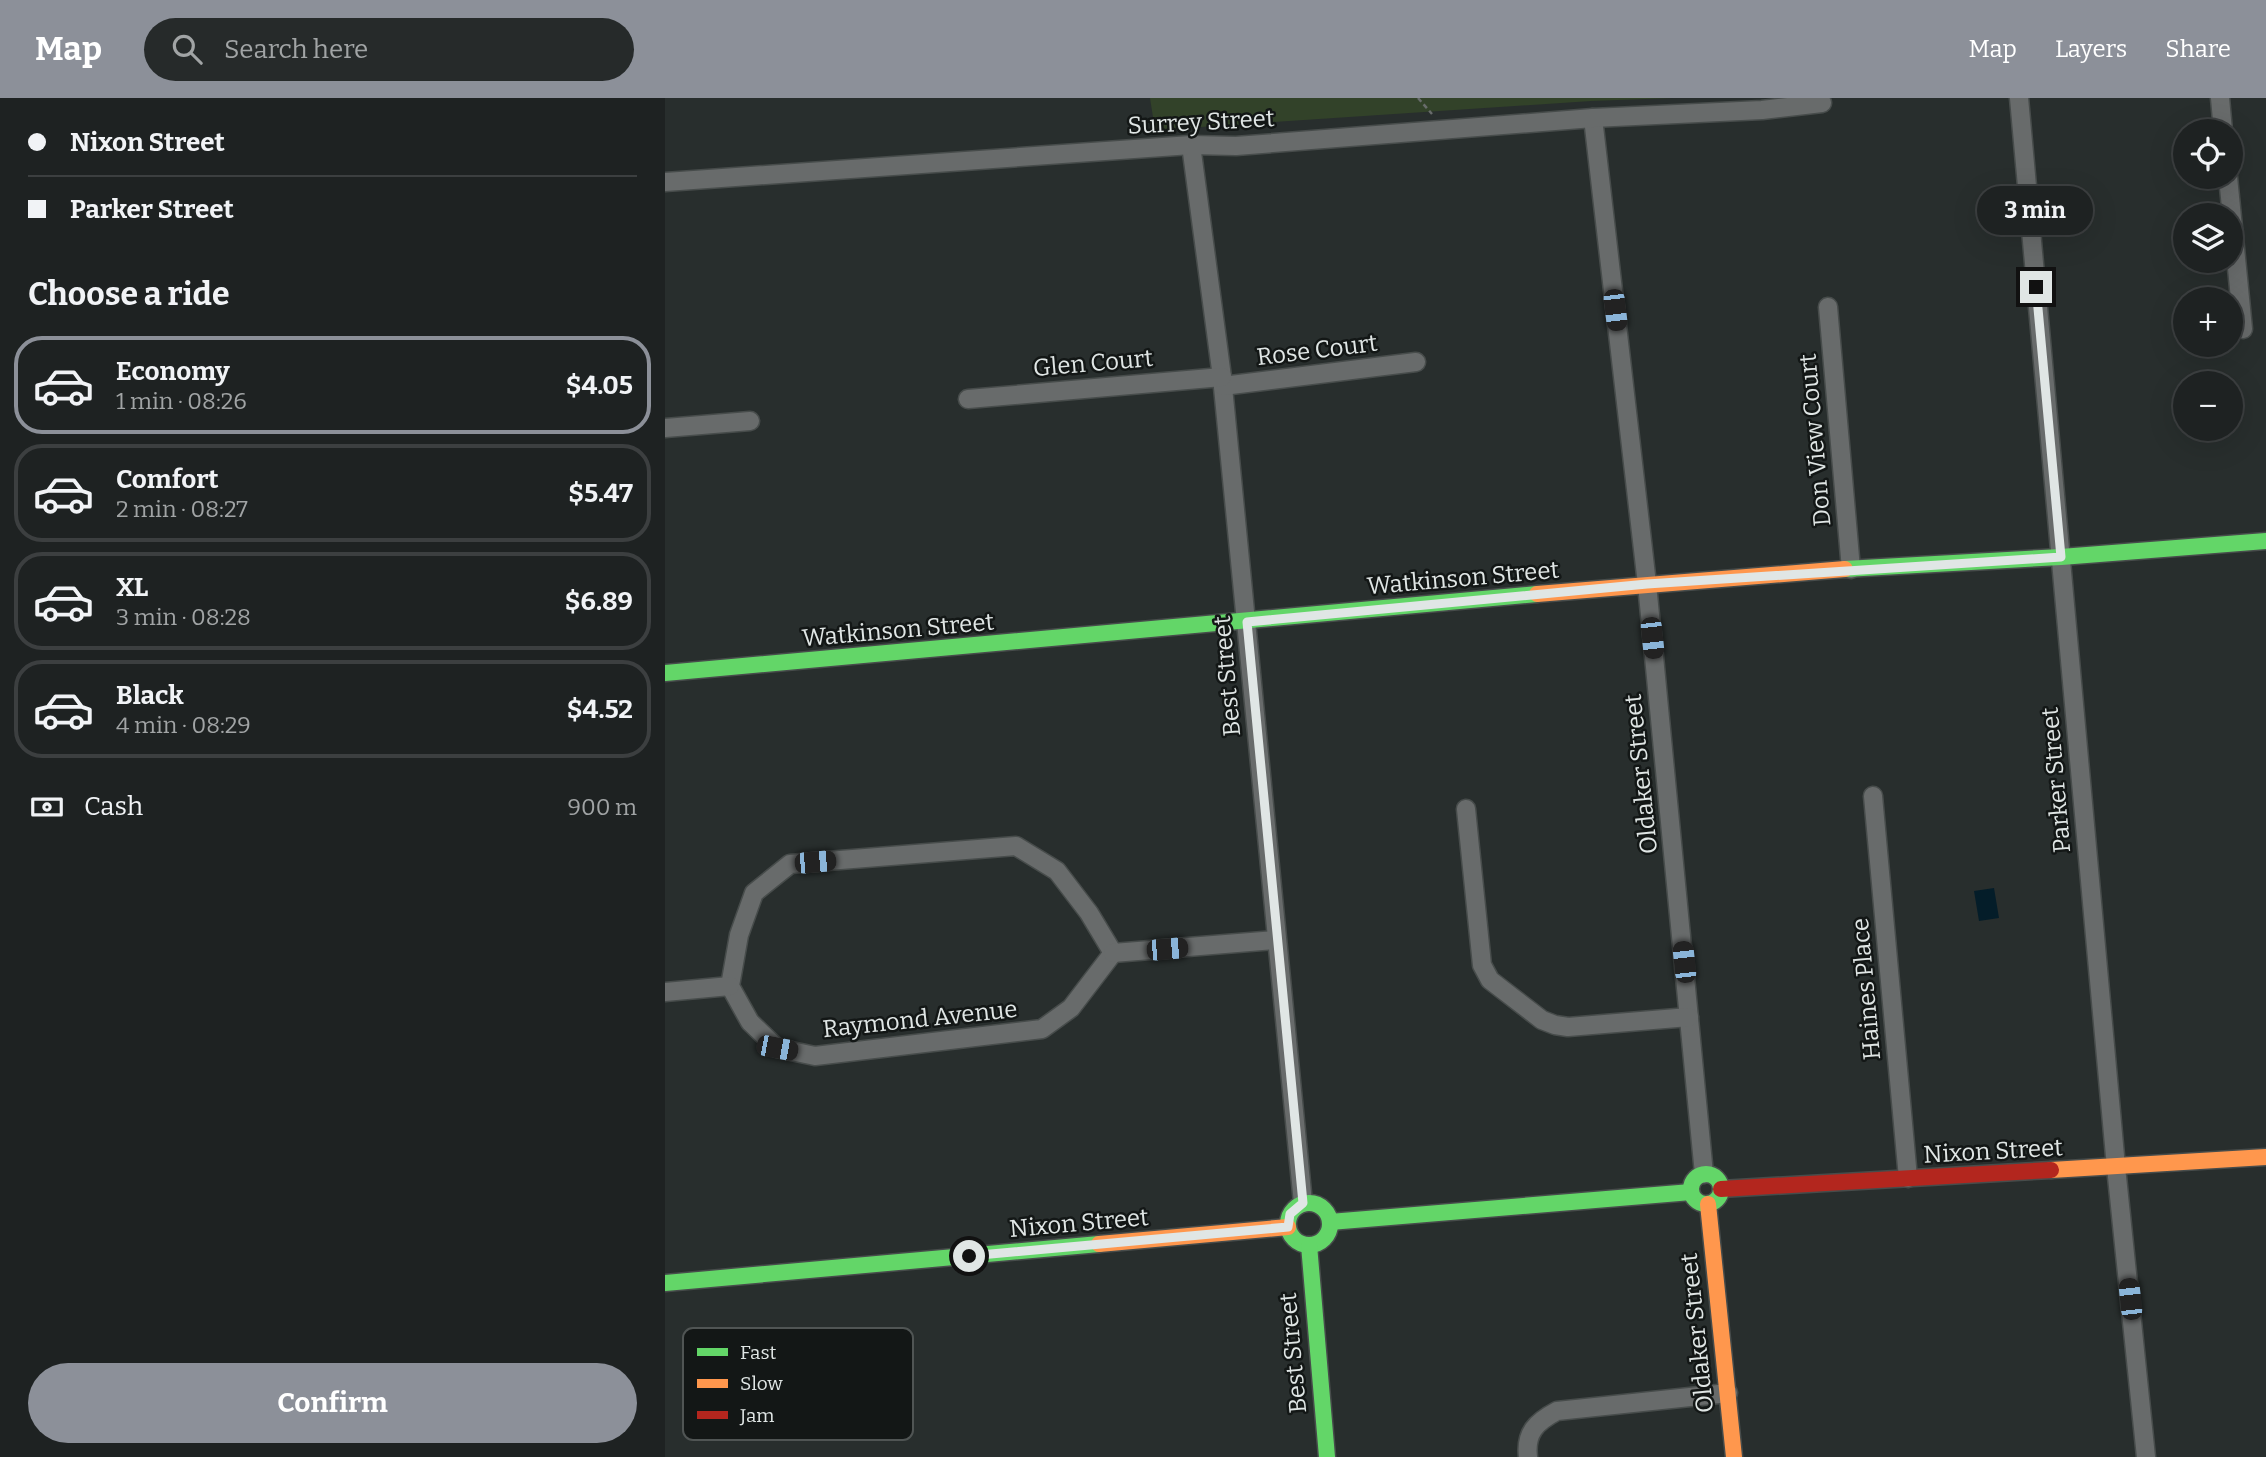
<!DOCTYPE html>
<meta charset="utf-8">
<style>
:root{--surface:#1e2222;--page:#262a2a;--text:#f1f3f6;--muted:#a1a4a5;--line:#3c3f40;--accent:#8c9099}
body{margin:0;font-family:Bitter,serif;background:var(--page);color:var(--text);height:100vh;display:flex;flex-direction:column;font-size:26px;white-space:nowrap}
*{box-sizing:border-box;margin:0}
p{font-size:23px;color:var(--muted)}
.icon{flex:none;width:38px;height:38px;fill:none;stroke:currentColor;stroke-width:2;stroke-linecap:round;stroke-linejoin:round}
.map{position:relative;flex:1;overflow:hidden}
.panel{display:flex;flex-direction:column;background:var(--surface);width:665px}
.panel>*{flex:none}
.hud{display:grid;align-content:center;height:154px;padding:0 28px;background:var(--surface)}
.controls{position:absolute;left:1508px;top:21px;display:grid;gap:14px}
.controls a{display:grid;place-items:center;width:70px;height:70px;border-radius:50%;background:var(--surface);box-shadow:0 7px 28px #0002,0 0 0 2px var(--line);font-size:35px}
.end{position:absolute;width:32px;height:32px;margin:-16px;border:9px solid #e0e6e5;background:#111;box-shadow:0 0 0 4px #111}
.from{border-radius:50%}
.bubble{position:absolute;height:49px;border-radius:24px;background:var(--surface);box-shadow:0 7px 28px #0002,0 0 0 2px var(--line);font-size:23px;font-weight:700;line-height:49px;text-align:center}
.car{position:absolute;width:21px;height:42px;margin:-21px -10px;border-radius:9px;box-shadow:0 0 5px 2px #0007;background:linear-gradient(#222 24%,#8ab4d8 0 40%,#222 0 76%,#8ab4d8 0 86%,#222 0)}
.hud b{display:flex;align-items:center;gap:24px;height:66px;font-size:26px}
.hud b+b{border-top:2px solid var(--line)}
.hud i{width:18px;height:18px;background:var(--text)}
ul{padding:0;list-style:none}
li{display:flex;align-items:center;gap:21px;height:98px;margin:0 14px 10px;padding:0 14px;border:4px solid var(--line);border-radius:28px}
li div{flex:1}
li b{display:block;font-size:26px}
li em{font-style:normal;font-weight:700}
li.selected{border-color:var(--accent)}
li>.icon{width:63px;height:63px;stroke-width:1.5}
h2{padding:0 28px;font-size:32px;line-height:84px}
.pay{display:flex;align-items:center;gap:18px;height:77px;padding:0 28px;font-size:26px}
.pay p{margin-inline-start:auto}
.action{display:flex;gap:14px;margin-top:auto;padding:14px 28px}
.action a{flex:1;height:80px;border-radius:42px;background:var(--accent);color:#fff;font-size:28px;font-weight:700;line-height:80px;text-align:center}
header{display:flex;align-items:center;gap:42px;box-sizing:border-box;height:98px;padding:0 35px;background:var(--accent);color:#fff}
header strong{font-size:33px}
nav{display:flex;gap:38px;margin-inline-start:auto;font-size:24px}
.search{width:490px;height:63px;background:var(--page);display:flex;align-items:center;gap:18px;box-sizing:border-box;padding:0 24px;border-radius:38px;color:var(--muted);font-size:26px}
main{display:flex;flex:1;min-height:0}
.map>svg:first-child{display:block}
.green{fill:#324229}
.water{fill:#041d29}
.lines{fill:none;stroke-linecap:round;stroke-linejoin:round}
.street-casing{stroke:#474c4b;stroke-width:21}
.fast-casing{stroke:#474c4b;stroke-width:19}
.slow-casing{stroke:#474c4b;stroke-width:19}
.jam-casing{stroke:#474c4b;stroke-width:19}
.path{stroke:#686c6b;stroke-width:2.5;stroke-dasharray:5 3.5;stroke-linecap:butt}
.street{stroke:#686b6b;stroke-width:18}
.fast{stroke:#63d668;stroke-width:16}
.slow{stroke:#ff974d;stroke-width:16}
.jam{stroke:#b3261e;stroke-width:16}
.route{stroke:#e0e6e5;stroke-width:9}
.labels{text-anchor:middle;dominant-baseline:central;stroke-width:5;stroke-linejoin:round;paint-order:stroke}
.street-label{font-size:24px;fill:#e0e6e5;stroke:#131716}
.key{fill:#131716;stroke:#505554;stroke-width:2}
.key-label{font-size:19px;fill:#e0e6e5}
</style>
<header>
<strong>Map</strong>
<div class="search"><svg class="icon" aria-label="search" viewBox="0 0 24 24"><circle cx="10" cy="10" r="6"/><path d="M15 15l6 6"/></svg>Search here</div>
<nav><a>Map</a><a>Layers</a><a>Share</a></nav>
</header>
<main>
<section class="panel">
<div class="hud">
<b><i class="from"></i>Nixon Street</b>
<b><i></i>Parker Street</b>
</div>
<h2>Choose a ride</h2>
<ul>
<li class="selected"><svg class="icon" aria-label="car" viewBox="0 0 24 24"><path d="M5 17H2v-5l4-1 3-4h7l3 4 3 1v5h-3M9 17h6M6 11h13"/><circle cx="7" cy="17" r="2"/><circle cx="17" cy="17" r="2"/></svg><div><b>Economy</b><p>1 min · 08:26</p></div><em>$4.05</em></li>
<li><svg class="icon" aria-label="car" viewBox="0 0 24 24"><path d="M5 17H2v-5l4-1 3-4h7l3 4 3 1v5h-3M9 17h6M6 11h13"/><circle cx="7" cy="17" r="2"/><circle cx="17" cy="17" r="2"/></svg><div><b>Comfort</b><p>2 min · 08:27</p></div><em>$5.47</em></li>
<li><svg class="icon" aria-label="car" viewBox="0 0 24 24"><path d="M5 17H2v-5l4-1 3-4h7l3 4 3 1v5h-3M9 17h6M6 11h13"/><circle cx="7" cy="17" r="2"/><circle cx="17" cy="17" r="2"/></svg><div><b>XL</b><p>3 min · 08:28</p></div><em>$6.89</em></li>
<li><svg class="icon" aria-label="car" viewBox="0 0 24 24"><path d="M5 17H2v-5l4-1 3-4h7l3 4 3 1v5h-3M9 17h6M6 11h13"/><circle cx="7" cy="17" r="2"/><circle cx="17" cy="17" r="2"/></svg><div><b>Black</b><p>4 min · 08:29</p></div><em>$4.52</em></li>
</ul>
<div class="pay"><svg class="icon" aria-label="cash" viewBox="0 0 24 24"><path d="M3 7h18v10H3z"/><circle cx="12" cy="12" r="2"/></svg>Cash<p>900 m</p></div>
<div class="action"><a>Confirm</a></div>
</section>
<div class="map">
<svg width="1601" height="1359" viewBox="0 0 1601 1359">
<rect width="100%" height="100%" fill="#282e2d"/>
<!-- green -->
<path class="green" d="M485,0h523l-82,3 -436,29z"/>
<!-- water -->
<path class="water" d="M1329,790l5,30 -20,3 -5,-30z"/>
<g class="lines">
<!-- street casing -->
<g class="street-casing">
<g id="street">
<path d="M1354,0l97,1069 30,290"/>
<path d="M1555,0l3,33"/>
<path d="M928,20l54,466 57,590"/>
<path d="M526,47l31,232 81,826"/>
<path d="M1563,79l15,152"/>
<path d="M0,84l526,-37 45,1 357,-28 169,-8 60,-7"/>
<path d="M1163,209l23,262"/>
<path d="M558,288l193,-24"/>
<path d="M303,301l254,-22"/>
<path d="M0,330l85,-7"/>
<path d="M1208,698l35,382"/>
<path d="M801,711l16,156 8,15 52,40 13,5 13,2 121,-10"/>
<path d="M351,748l41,25 32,42 24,40 -42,55 -29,21 -227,27 -38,-8 -27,-26 -20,-36 9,-51 15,-42 36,-29z"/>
<path d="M448,855l163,-13"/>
<path d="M0,894l65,-6"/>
<path d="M863,1359c-3,-24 8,-35 29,-46l171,-18"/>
</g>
</g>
<!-- fast casing -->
<g class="fast-casing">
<g id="fast">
<path d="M1180,471l216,-12 205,-16"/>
<path d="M0,575l872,-79"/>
<circle cx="1041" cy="1091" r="15"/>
<circle cx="644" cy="1126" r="21"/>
<path d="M665,1124l361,-30"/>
<path d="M644,1147l18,212"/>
<path d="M0,1185l434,-39"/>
</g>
</g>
<!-- slow casing -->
<g class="slow-casing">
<g id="slow">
<path d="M872,496l308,-25"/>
<path d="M1386,1072l215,-13"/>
<path d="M1043,1106l26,253"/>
<path d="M434,1146l189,-17"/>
</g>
</g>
<!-- jam casing -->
<g class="jam-casing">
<path id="jam" d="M1056,1091l330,-19"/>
</g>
<!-- path -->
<path class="path" d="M753,0l14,16"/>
<!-- street -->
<use href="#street" class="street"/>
<!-- fast -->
<use href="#fast" class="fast"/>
<!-- slow -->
<use href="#slow" class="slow"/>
<!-- jam -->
<use href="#jam" class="jam"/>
</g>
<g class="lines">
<!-- route -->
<path class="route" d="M304,1158l319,-29 2,-13 13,-11 -56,-581 400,-38 414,-27 -25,-270"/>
</g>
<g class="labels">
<!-- street labels -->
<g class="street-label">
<text transform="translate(536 24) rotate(-3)">Surrey Street</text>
<text transform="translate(652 252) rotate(-7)">Rose Court</text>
<text transform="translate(428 265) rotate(-5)">Glen Court</text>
<text transform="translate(1150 342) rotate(-95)">Don View Court</text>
<text transform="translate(798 480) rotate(-5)">Watkinson Street</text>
<text transform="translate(233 532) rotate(-5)">Watkinson Street</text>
<text transform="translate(562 578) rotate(-95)">Best Street</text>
<text transform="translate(976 676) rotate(-96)">Oldaker Street</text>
<text transform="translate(1391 682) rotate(-95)">Parker Street</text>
<text transform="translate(1201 891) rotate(-95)">Haines Place</text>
<text transform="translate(255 921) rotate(-6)">Raymond Avenue</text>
<text transform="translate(1328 1053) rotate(-3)">Nixon Street</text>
<text transform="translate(414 1125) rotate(-5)">Nixon Street</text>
<text transform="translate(1032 1235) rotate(-96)">Oldaker Street</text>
<text transform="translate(628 1255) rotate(-95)">Best Street</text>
</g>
</g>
<!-- legend -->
<rect x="18" y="1230" width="230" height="112" rx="10" class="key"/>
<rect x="32" y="1250" width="31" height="8" fill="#63d668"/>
<rect x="32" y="1281" width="31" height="9" fill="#ff974d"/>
<rect x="32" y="1313" width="31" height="8" fill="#b3261e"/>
<g class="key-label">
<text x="75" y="1261">Fast</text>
<text x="75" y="1292">Slow</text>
<text x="75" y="1324">Jam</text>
</g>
</svg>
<div class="controls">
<a><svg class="icon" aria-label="locate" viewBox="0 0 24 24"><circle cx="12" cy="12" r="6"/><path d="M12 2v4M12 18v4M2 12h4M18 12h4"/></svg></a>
<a><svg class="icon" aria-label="layers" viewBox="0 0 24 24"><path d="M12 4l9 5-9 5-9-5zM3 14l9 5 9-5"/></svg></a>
<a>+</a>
<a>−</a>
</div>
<i class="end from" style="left:304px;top:1158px"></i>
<i class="end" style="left:1371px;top:189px"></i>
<div class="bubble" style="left:1312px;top:88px;width:116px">3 min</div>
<i class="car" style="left:950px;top:212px;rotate:173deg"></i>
<i class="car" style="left:987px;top:540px;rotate:174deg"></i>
<i class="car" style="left:150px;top:764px;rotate:85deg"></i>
<i class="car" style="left:502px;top:851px;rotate:85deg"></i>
<i class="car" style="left:1019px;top:864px;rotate:354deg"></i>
<i class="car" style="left:112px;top:950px;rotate:101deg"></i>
<i class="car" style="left:1465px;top:1201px;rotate:354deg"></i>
</div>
</main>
